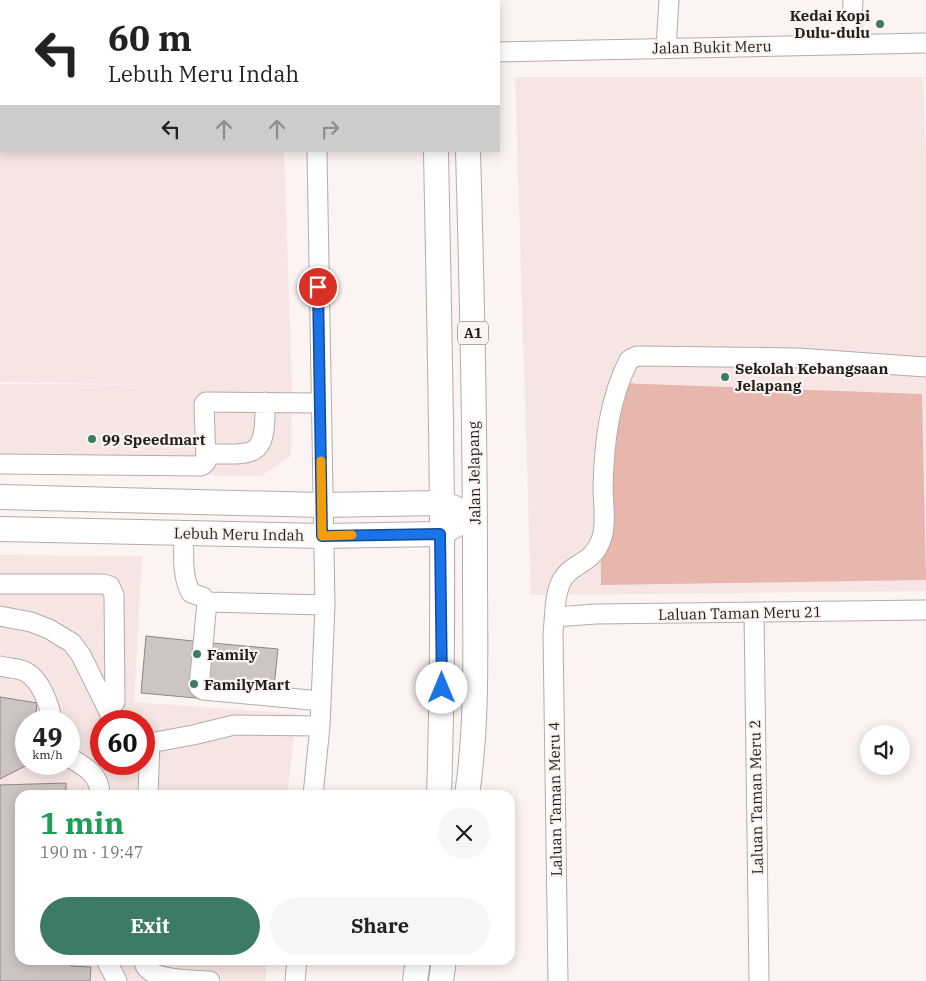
<!DOCTYPE html>
<meta charset="utf-8">
<style>
body{margin:0;font-family:"IBM Plex Serif",serif;background:#f6f6f6;color:#222;height:100vh;display:flex;flex-direction:column;font-size:19px;white-space:nowrap}
*{box-sizing:border-box;margin:0}
p{font-size:16px;color:#767676}
.icon{flex:none;width:28px;height:28px;fill:none;stroke:currentColor;stroke-width:2;stroke-linecap:round;stroke-linejoin:round}
.map{position:relative;flex:1;overflow:hidden}
.side{position:absolute;left:15px;top:790px;width:500px;height:175px;display:flex;flex-direction:column;background:#fff;border-radius:15px;box-shadow:0 2px 12px #0003}
.side>*{flex:none}
.top-card{position:absolute;left:0px;top:0px;width:500px;height:152px;box-shadow:0 2px 12px #0003;background:#fff;color:#222;overflow:hidden}
.buttons{position:absolute;left:860px;top:725px;display:grid;gap:10px}
.buttons a{display:grid;place-items:center;width:50px;height:50px;border-radius:50%;background:#fff;box-shadow:0 2px 12px #0003;font-size:25px}
.speed{position:absolute;left:15px;top:710px;display:flex;gap:10px;font-size:25px;font-weight:700;text-align:center}
.speed>*{display:grid;place-content:center;width:65px;height:65px;border-radius:50%;background:#fff;box-shadow:0 2px 12px #0003;line-height:1}
.speed small{font-size:12px;font-weight:400}
.speed .limit{border:8px solid #d22;background:#fff;color:#111}
.pin{position:absolute;display:grid;place-items:center;width:42px;height:42px;color:#fff;margin:-21px;border:2px solid #fff;border-radius:50%;box-shadow:0 1px 5px #0007}
.me{position:absolute;width:55px;margin:-28px;rotate:0deg;stroke-linejoin:round;filter:drop-shadow(0 0 4px #0008)}
.turn{display:flex;align-items:center;gap:18px;height:105px;padding:0 25px;font-size:22px}
.turn .icon{width:65px;height:65px;stroke-width:2.5}
.turn b{display:block;font-size:35px;line-height:42px}
.lanes{display:flex;align-items:center;height:48px;padding:0 25px;background:#0003;justify-content:center;gap:25px;direction:ltr}
.lanes .off{opacity:.35}
.round{display:grid;place-items:center;flex:none;width:52px;height:52px;border-radius:26px;background:#f6f6f6}
.head{display:flex;align-items:center;justify-content:space-between;height:85px;padding:0 25px}
h1{font-size:30px;font-weight:800;line-height:38px;color:#1e9e55}
.cta{display:flex;gap:10px;margin-top:auto;padding:10px 25px}
.cta a{flex:1;height:58px;border-radius:30px;background:#3d7b67;color:#fff;font-size:20px;font-weight:800;line-height:58px;text-align:center}
.cta a+a{background:#f6f6f6;color:#222}
.map>svg:first-child{display:block}
.built{fill:#f6e5e2;fill-rule:evenodd}
.green{fill:#e7b7ae}
.building{fill:#cdc5c4;stroke:#8d8685}
.lines{fill:none;stroke-linecap:round;stroke-linejoin:round}
.minor-casing{stroke:#b3acab;stroke-width:21}
.major-casing{stroke:#b3acab;stroke-width:26}
.minor{stroke:#fff;stroke-width:19}
.major{stroke:#fff;stroke-width:24}
.route-casing{stroke:#114b97;stroke-width:12}
.route{stroke:#1a73e8;stroke-width:9}
.slow{stroke:#f59e0b;stroke-width:9}
.poi-dot{fill:#3d7b67;stroke:#fcf4f2;stroke-width:2}
.labels{text-anchor:middle;dominant-baseline:central;stroke-width:4.5;stroke-linejoin:round;paint-order:stroke}
.shield{fill:#fcf4f2;stroke:#635e5e;stroke-width:1}
.shield-label{font-size:14px;font-weight:bold;fill:#211e1e}
.poi-label{font-size:15px;font-weight:bold;fill:#211e1e;stroke:#fcf4f2;text-anchor:start}
.street-label{font-size:15px;fill:#211e1e;stroke:#fcf4f2}
</style>
<div class="map">
<svg width="926" height="981" viewBox="0 0 926 981">
<rect width="100%" height="100%" fill="#fcf4f2"/>
<path class="built" d="M0,0H279L1,1V151H284L292,387L291,456L261,476L0,473V384L176,385L0,382Z
M515,77H923L926,163V591L531,595Z
M0,555L142,556L134,702L297,714L287,795H20V960H267L265,981H0ZM26,721H69V764H26ZM101,721H144V764H101Z"/>
<path class="green" d="M615,383L922,394L926,580L601,585L600,422Z"/>
<path class="building" d="M146,636L212,643L207,699L141,693Z
M212,643L278,649L272,706L207,699Z
M0,697L37,703L35,721H26V764H29L0,779Z
M66,783V795H20V960H70L71,966L91,967L90,981H0V785Z"/>
<g class="lines">
<g class="minor-casing">
<path id="minor" d="M315,0V1
M851,45L853,0
M666,48L669,0
M499,52L926,43
M206,454C257,454 266,459 265,402
M0,464L201,466L206,462L204,404L206,402L320,403
M184,533C184,553 181,575 191,593L203,597L207,602L199,687L203,690L321,701
M0,584H103L110,586L114,595L115,702L108,710
M207,602L325,605
M754,613L759,981
M0,616L31,622L49,629L72,643L81,655L112,718
M555,617L596,614L926,610
M0,666C7,668 17,668 24,671C40,678 50,705 52,721
M144,741L150,743L148,795
M150,743L193,735L234,725L320,726
M69,757C85,767 100,774 100,795
M313,795L320,726L325,605L317,151
M106,960L117,981
M144,960C144,981 193,980 210,981
M295,981L297,960
M558,981L553,633C555,617 554,594 562,580C572,562 592,565 601,540C607,526 603,503 603,487C604,444 609,399 629,360L637,356L798,358L926,367"/>
</g>
<g class="major-casing">
<path id="major" d="M435,0V1
M463,0V1
M436,151C440,366 446,581 439,795
M0,497L321,505L440,503L455,508
M0,529L322,536L440,534L475,514
M467,795C478,720 475,643 475,568C475,429 472,290 468,151
M415,981L418,960
M441,981L444,960"/>
</g>
<use href="#minor" class="minor"/>
<use href="#major" class="major"/>
</g>
<g class="lines">
<g class="route-casing">
<path id="route" d="M318,287L322,536L440,534L442,688"/>
</g>
<use href="#route" class="route"/>
<path class="slow" d="M321,461L322,536L352,535"/>
</g>
<g class="poi-dot">
<circle cx="880" cy="24" r="5"/>
<circle cx="725" cy="377" r="5"/>
<circle cx="92" cy="439" r="5"/>
<circle cx="197" cy="654" r="5"/>
<circle cx="194" cy="684" r="5"/>
</g>
<g class="labels">
<rect class="shield" x="458" y="321.5" width="30" height="23" rx="4"/>
<g class="shield-label">
<text x="473" y="333">A1</text>
</g>
<g class="poi-label">
<text x="870" y="15" text-anchor="end">Kedai Kopi<tspan x="870" dy="17">Dulu-dulu</tspan></text>
<text x="735" y="368">Sekolah Kebangsaan<tspan x="735" dy="17">Jelapang</tspan></text>
<text x="102" y="439">99 Speedmart</text>
<text x="207" y="654">Family</text>
<text x="204" y="684">FamilyMart</text>
</g>
<g class="street-label">
<text transform="translate(712 47) rotate(-1)">Jalan Bukit Meru</text>
<text transform="translate(474 473) rotate(-91)">Jalan Jelapang</text>
<text transform="translate(239 534) rotate(1)">Lebuh Meru Indah</text>
<text transform="translate(740 613) rotate(-1)">Laluan Taman Meru 21</text>
<text transform="translate(756 797) rotate(-91)">Laluan Taman Meru 2</text>
<text transform="translate(555 799) rotate(-91)">Laluan Taman Meru 4</text>
</g>
</g>
</svg>
<div class="buttons">
<a><svg class="icon" aria-label="sound" viewBox="0 0 24 24"><path d="M4 9h4l5-4v14l-5-4H4zM17 9q2 3 0 6"/></svg></a>
</div>
<div class="speed"><div>49<small>km/h</small></div><div class="limit">60</div></div>
<div class="pin" style="left:318px;top:287px;background:#d93025"><svg class="icon" aria-label="arrive" viewBox="0 0 24 24"><path d="M6 21V4h12l-3 4 3 4H6"/></svg></div>
<svg class="me" style="left:442px;top:688px" viewBox="-20 -20 40 40"><circle r="19" fill="#fff"/><path d="M0-13L10 11 0 6-10 11z" fill="#1a73e8"/></svg>
<div class="top-card">
<div class="turn"><svg class="icon" aria-label="left" viewBox="0 0 24 24"><path d="M17 20v-9H6M10 6l-5 5 5 5"/></svg><div><b>60 m</b>Lebuh Meru Indah</div></div>
<div class="lanes"><svg class="icon" aria-label="left" viewBox="0 0 24 24"><path d="M17 20v-9H6M10 6l-5 5 5 5"/></svg><svg class="icon off" aria-label="ahead" viewBox="0 0 24 24"><path d="M12 20V5M6 11l6-6 6 6"/></svg><svg class="icon off" aria-label="ahead" viewBox="0 0 24 24"><path d="M12 20V5M6 11l6-6 6 6"/></svg><svg class="icon off" aria-label="right" viewBox="0 0 24 24"><path d="M7 20v-9h11M14 6l5 5-5 5"/></svg></div>
</div>
<section class="side">
<div class="head"><div><h1>1 min</h1><p>190 m · 19:47</p></div><a class="round"><svg class="icon" aria-label="close" viewBox="0 0 24 24"><path d="M6 6l12 12M18 6L6 18"/></svg></a></div>
<div class="cta"><a>Exit</a><a>Share</a></div>
</section>
</div>
